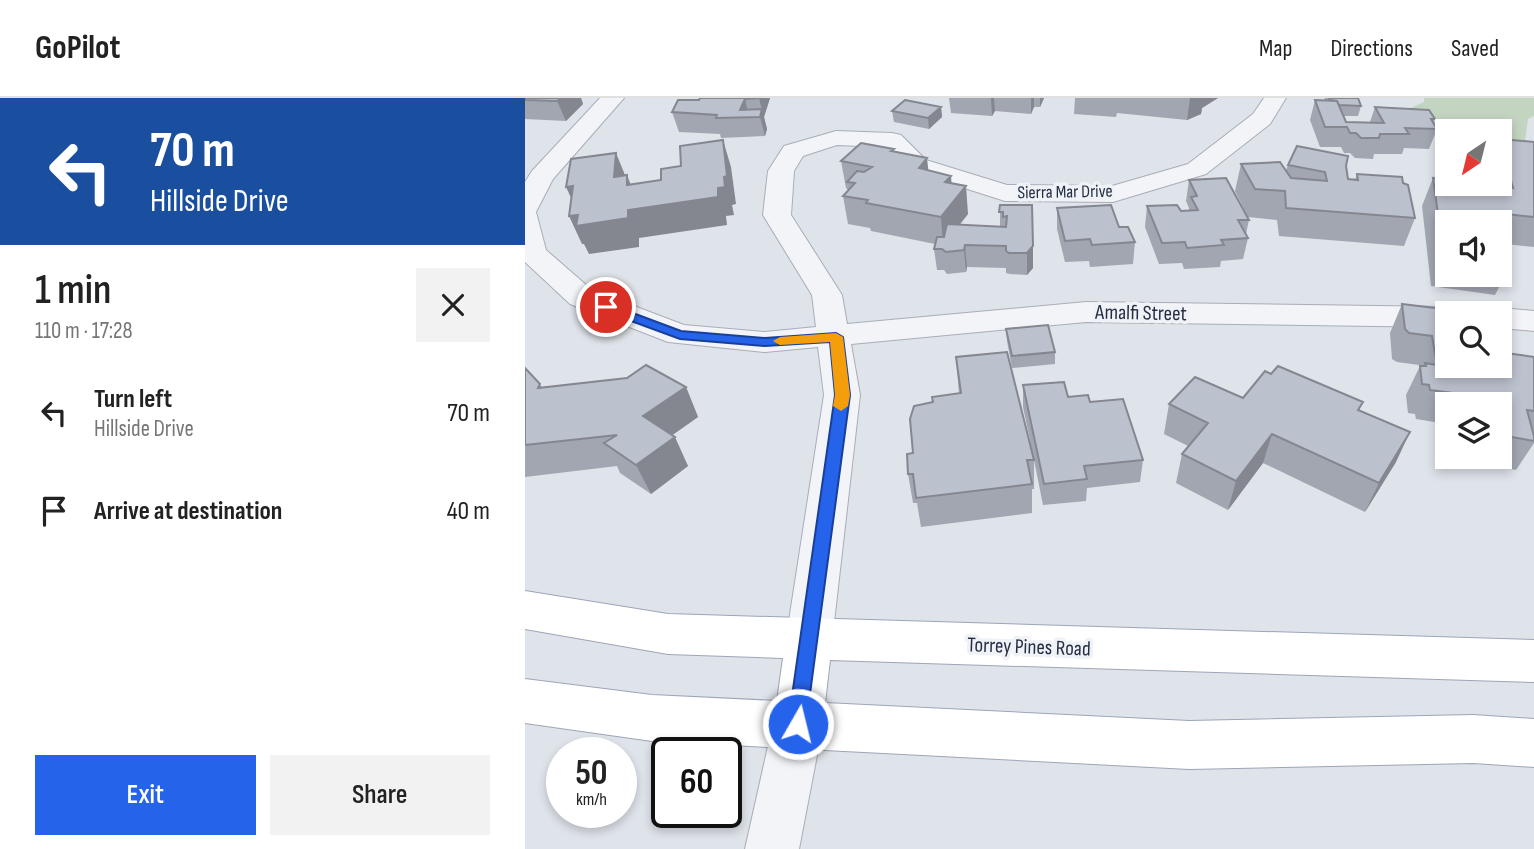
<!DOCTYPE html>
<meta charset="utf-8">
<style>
body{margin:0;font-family:"Sofia Sans Condensed",sans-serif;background:#f2f2f2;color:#222;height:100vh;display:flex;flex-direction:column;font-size:26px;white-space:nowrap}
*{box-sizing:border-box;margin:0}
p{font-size:23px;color:#767676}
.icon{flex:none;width:38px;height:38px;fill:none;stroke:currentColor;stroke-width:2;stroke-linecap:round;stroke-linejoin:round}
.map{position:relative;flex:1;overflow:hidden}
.drawer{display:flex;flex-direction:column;background:#fff;width:525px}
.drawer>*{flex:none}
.guide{background:#1a4fa0;color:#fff;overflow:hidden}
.needle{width:46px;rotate:215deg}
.buttons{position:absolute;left:910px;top:21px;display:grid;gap:14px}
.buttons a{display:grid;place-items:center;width:77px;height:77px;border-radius:0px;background:#fff;box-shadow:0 4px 10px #0003;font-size:35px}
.speed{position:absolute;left:21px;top:639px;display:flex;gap:14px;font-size:35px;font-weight:700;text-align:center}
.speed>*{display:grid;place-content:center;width:91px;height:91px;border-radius:50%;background:#fff;box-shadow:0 4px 10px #0003;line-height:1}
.speed small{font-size:18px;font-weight:400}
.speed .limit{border:4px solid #111;border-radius:10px;background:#fff;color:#111}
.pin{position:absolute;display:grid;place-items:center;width:60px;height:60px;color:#fff;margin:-30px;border:4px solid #fff;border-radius:50%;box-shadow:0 2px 7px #0007}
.me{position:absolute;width:77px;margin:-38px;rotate:8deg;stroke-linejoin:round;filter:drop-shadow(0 0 5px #0008)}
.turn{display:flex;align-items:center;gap:24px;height:147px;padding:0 35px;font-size:32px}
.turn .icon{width:91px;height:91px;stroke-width:2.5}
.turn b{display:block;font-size:49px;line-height:60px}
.round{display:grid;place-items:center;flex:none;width:74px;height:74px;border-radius:0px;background:#f2f2f2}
.overview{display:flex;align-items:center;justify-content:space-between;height:119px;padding:0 35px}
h1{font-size:42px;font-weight:600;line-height:52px}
.cta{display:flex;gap:14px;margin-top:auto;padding:14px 35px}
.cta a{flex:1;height:80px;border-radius:0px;background:#2563eb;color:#fff;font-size:28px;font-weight:600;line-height:80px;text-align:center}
.cta a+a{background:#f2f2f2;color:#222}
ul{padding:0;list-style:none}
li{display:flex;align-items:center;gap:21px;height:98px;padding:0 35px}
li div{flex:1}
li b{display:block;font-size:26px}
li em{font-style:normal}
header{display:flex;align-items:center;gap:42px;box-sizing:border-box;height:98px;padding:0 35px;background:#fff;border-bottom:2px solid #e0e0e0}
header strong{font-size:33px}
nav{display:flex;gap:38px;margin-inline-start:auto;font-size:24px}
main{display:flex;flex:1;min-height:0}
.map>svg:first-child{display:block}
.green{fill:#c3d5c0}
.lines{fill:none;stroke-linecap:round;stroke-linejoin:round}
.minor-casing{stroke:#a8adb8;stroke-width:2}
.primary-casing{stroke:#9da5b7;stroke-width:2}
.minor{fill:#f3f4f8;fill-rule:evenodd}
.primary{fill:#fff;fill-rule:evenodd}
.wall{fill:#a2a6b1;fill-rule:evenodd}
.shaded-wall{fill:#848790}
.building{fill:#bcc1ce;stroke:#848790;stroke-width:2}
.route{fill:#2563eb;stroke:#184099;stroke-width:2}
.slow{fill:#f59e0b}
.labels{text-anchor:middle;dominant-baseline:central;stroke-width:7;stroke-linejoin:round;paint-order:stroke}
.far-street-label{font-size:18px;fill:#262e43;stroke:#eff2f7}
.street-label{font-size:21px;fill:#262e43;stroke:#eff2f7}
</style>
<header>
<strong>GoPilot</strong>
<nav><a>Map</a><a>Directions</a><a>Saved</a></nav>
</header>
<main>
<section class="drawer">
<div class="guide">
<div class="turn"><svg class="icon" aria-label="left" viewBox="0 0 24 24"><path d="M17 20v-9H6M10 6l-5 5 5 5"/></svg><div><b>70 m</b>Hillside Drive</div></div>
</div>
<div class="overview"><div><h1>1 min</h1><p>110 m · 17:28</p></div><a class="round"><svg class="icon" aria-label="close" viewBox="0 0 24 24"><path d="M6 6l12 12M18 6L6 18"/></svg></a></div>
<ul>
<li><svg class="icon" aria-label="left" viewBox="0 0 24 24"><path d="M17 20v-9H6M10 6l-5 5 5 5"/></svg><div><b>Turn left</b><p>Hillside Drive</p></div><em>70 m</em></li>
<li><svg class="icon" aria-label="arrive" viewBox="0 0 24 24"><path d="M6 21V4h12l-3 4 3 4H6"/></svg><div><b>Arrive at destination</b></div><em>40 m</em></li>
</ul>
<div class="cta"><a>Exit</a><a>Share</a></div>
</section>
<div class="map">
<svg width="1009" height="751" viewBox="0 0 1009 751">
<rect width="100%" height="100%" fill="#dfe3ea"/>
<path class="green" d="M899,0H1009V18L1003,21L999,51L975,52V33H922V52H917L910,29L881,12L899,4Z"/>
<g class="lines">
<g class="minor-casing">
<path id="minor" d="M75,0H99L28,81L11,114L21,152L67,192L159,227L240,234L291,229L287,197L238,117L243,73L259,48L311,33L367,35L376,37L401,62L482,87L587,88L663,66L728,16L739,0H761L745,26L681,76L588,104L480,103L383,72L360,49L312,47L278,58L269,73L266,117L317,197L322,226L561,204L922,209L935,215H922V229L561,224L326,246L335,297L307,542L300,556L284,562L268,556L261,542L299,297L293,249L240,254L143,244L45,206L0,164V84L7,73Z
M975,210L1009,213V233L975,230V215H962Z
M273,603L290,610L298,626L274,751H220L248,626L256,610Z"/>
</g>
<g class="primary-casing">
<path id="primary" d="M0,493L143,516L1009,542V584L305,562L300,605L664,623L948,617L1009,621V669L948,665L664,671L127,643L0,625V581L127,597L252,603L258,560L143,556L0,531Z"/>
</g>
<use href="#minor" class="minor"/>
<use href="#primary" class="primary"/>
</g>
<path class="wall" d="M0,0H56L58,6L41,23L0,21Z
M175,0H245L239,19L242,31L240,38L196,40L195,36L154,34L147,14L174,2Z
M424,0H519L515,9H509L506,16L470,13L467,18L426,15Z
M550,0H693L677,10L676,16L662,22L592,15L591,19L549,16Z
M800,0H833L836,8L833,18H818L821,24H845L850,9L910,21L908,25L912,31L904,51L879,50L877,56H849L848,61L830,60L825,55H819L816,49H795L785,22L790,2H799Z
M416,9L417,19L404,31L369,24L367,13Z
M975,41L1009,44V149L980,146L985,168L970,197L906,188L897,108L908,80L967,87V86H975ZM922,124H975V177H922Z
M369,54L426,85L443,116L434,127L475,129V107H507L508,170L502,177L485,176L481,175V170L442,169L441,174L422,176L419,172H412L409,151L410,146L346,133L345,130L323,126L318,98L323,92L321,90L316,63Z
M716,66L761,72L763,67L821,68L823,81L830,82L832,76L890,120L879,148L754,138L752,122L723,119L710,93Z
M664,82L724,122L721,136L723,140L718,161L696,163L695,169L659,171L657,165L634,166L620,129L622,108L656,113H664V110L661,103Z
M532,110L594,129L610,144L608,166L565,169L564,163L540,164L532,131Z
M877,206L943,214L922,268L977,262L981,255L1009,259V345L991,372L939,364L938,359H975V306H922V326L891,321L890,316L883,315L881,297L894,270V267L872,264L867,261L865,235Z
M481,231L530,254V266L487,270L482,243Z
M431,259L509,361L498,309V287L565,304L618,362L615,384L562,390L561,403L518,407L509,362V391H507V415L396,429L392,405H388L383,376L388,355L408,304L434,296Z
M0,270L17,289H161L173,319L147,337L163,368L126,396L95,375L92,368L0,379Z
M718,300L835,313L871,364L840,414L738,365L703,412L651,385L657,356L663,348L639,336L644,306Z"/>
<path class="shaded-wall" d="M36,0H56L58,6L41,23L32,3Z
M232,0H245L239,19L242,31L240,38L235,19L237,12L234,0Z
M466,0H469L470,13L467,18Z
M506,0H509V9L506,16Z
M515,0H519L515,9Z
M665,0H693L677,10L676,16L662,22Z
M220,1L224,19L215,12Z
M416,9L417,19L404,31L403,20Z
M198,42L206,69L211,106L207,107L209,117L201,118L202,127L114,140V149L64,156L59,146H57L44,118L102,87V77L113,105L193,90L199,79Z
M91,55L102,82L89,79Z
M402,60L405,87L394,70Z
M426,78L428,104L441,88L443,116L418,148L416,119L420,84Z
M48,88L54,117L41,89Z
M440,147L442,169L441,174L439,152Z
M508,148V170L502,177V155Z
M161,289L173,319L132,348L118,318Z
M885,334L871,364L840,414L854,385Z
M747,336L738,365L703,412L711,383Z
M150,339L163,368L126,396L111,367Z"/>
<path class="building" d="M0,0H36L32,3L0,2Z
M175,0H234L220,1L215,12L237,11L235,19L191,20L192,17L147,14L153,2H174Z
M804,0H833L836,8L814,7L812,3L805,2Z
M380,2L416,9L403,20L367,13Z
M790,2L812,3L821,24L859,25L850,9L904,12L910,21H906L912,31L880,30L884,36H855L854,40H836L831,35H825L822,29H800Z
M975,41L1009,44V119L972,115L975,124H922V159H919L908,80L922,82V86H953L988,90Z
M198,42L202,78L199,79L200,89L193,90V99L103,112V120L51,128L53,117L44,118L48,88L41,89L46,61L91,55L89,79L102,77V87L136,82V71L156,68L155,48Z
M336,45L369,51L366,53L402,60L394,70L426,78L420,84L441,88L416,119L341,105L343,102L318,98L330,85L322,84L332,73L339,74L347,69L316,63Z
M772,48L823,58L821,68L823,81L833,82L832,76L877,79L878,85L883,87L890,120L761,110L760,93L730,91L716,66L755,64L766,80L802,83L800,74L763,67Z
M701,80L724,122H713L723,140L696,142L699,147L662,150L660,144L637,145L622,108L652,107L656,113L673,112L666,99L672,98L664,82Z
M475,107H507L508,148L502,155H484L481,153V148L440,147L439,152L421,154L417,151H409L412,139H419L422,126L481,129L482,118L478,119V114H474Z
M586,107L594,129H603L610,144L567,147L565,141L540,143L532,110Z
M975,125L985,168L975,166Z
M877,206L943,214V215H922V268H975V261L983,263L981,255L1009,259V313L1002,312L1009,338V343L975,337V306H951L950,298L905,292L904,287L897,286L895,268H901L900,265L912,267L907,238L884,235L880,231Z
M523,227L530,254L487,258L481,231Z
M482,254L509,362H502L507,386L391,400L388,376H383L382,356L388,355L385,321L389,308L408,304L407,299L436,295L431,259Z
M121,267L161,289L118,318L150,339L111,367L79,345L92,337L0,347V270L15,286L13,290L102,280Z
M753,268L838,304L833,312L885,334L854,385L747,336L711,383L657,356L683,325L644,306L670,279L718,300L740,273L746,276Z
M539,284L543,299L563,297L565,304L598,301L618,362L559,368L562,381L519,386L498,287Z"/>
<path class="route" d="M81,205L156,233L240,240L311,235L318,239L325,297L280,633L273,636L266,633L263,626L310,297L305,244L240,248L155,241L76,212L75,209Z"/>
<path class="slow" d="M311,235L318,239L325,297L323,308L316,313L308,308L310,297L305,244L255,247L248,243L255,239Z"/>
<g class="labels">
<g class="far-street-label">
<text transform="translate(540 94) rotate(-1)">Sierra Mar Drive</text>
</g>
<g class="street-label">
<text transform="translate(616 215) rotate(1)">Amalfi Street</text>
<text transform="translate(504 549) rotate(2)">Torrey Pines Road</text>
</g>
</g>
</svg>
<div class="buttons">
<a><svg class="needle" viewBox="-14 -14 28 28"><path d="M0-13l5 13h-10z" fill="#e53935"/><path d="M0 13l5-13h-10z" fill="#767676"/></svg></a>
<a><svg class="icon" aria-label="sound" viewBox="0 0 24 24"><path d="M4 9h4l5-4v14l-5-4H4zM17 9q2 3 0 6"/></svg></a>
<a><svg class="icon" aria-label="search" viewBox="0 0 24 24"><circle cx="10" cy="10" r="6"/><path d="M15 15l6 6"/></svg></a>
<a><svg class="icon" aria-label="layers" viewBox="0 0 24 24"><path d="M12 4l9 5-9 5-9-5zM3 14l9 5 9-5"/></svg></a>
</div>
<div class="speed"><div>50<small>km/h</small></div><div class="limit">60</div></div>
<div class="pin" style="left:81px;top:209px;background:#d93025"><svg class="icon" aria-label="arrive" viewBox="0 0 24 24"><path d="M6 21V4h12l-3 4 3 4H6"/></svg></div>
<svg class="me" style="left:273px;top:626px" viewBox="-20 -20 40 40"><circle r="17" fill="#2563eb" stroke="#fff" stroke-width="3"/><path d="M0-11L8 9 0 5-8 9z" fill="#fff"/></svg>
</div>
</main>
